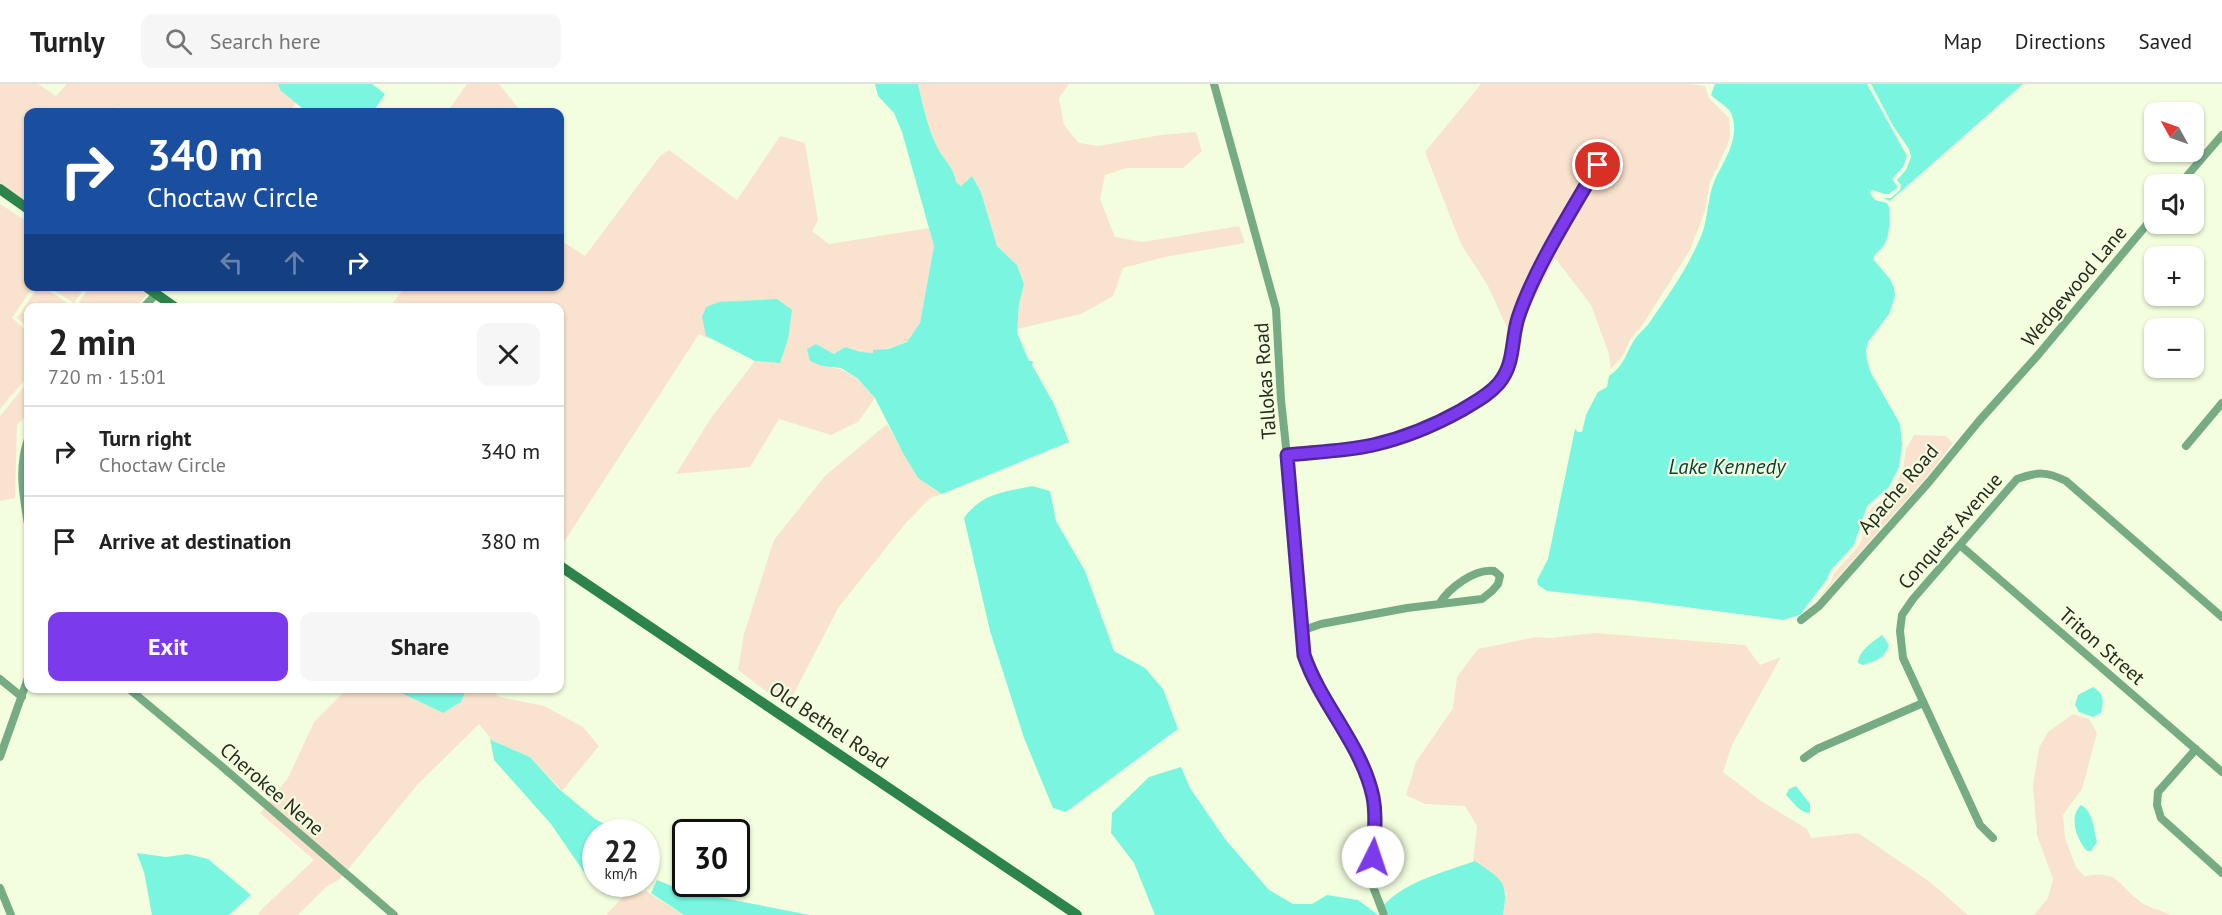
<!DOCTYPE html>
<meta charset="utf-8">
<style>
body{margin:0;font-family:"PT Sans",sans-serif;background:#f6f6f6;color:#222;height:100vh;display:flex;flex-direction:column;font-size:22px;white-space:nowrap}
*{box-sizing:border-box;margin:0}
p{font-size:20px;color:#767676}
.icon{flex:none;width:33px;height:33px;fill:none;stroke:currentColor;stroke-width:2;stroke-linecap:round;stroke-linejoin:round}
.map{position:relative;flex:1;overflow:hidden}
.drawer{position:absolute;left:24px;top:219px;width:540px;height:390px;display:flex;flex-direction:column;background:#fff;border-radius:12px;box-shadow:0 2px 4px #0004}
.drawer>*{flex:none}
.guide{position:absolute;left:24px;top:24px;width:540px;height:183px;border-radius:12px;box-shadow:0 2px 4px #0004;background:#1a4fa0;color:#fff;overflow:hidden}
.needle{width:39px;rotate:310deg}
.fabs{position:absolute;left:2144px;top:18px;display:grid;gap:12px}
.fabs a{display:grid;place-items:center;width:60px;height:60px;border-radius:12px;background:#fff;box-shadow:0 2px 4px #0004;font-size:30px}
.speed{position:absolute;left:582px;top:735px;display:flex;gap:12px;font-size:30px;font-weight:700;text-align:center}
.speed>*{display:grid;place-content:center;width:78px;height:78px;border-radius:50%;background:#fff;box-shadow:0 2px 4px #0004;line-height:1}
.speed small{font-size:15px;font-weight:400}
.speed .limit{border:3px solid #111;border-radius:9px;background:#fff;color:#111}
.pin{position:absolute;display:grid;place-items:center;width:51px;height:51px;color:#fff;margin:-26px;border:3px solid #fff;border-radius:50%;box-shadow:0 2px 6px #0007}
.me{position:absolute;width:66px;margin:-33px;rotate:4deg;stroke-linejoin:round;filter:drop-shadow(0 0 4px #0008)}
.turn{display:flex;align-items:center;gap:21px;height:126px;padding:0 24px;font-size:27px}
.turn .icon{width:78px;height:78px;stroke-width:2.5}
.turn b{display:block;font-size:42px;line-height:51px}
.lanes{display:flex;align-items:center;height:57px;padding:0 24px;background:#0003;justify-content:center;gap:30px;direction:ltr}
.lanes .off{opacity:.35}
.round{display:grid;place-items:center;flex:none;width:63px;height:63px;border-radius:12px;background:#f6f6f6}
.summary{display:flex;align-items:center;justify-content:space-between;height:102px;padding:0 24px}
h1{font-size:36px;font-weight:700;line-height:45px}
.button{display:flex;gap:12px;margin-top:auto;padding:12px 24px}
.button a{flex:1;height:69px;border-radius:12px;background:#7c3aed;color:#fff;font-size:24px;font-weight:700;line-height:69px;text-align:center}
.button a+a{background:#f6f6f6;color:#222}
ul{padding:0;list-style:none}
li{display:flex;align-items:center;gap:18px;height:90px;padding:0 24px;border-top:2px solid #e0e0e0}
li div{flex:1}
li b{display:block;font-size:22px}
li em{font-style:normal}
header{display:flex;align-items:center;gap:36px;box-sizing:border-box;height:84px;padding:0 30px;background:#fff;border-bottom:2px solid #e0e0e0}
header strong{font-size:28px}
nav{display:flex;gap:33px;margin-inline-start:auto;font-size:21px}
.search{width:420px;height:54px;background:#f6f6f6;display:flex;align-items:center;gap:15px;box-sizing:border-box;padding:0 21px;border-radius:12px;color:#767676;font-size:22px}
.map>svg:first-child{display:block}
.green{fill:#f9e3ce}
.water{fill:#7af6e0}
.lines{fill:none;stroke-linecap:round;stroke-linejoin:round}
.street{stroke:#76ab84;stroke-width:8}
.secondary{stroke:#2c834c;stroke-width:10}
.route-casing{stroke:#51269a;stroke-width:15}
.route{stroke:#7c3aed;stroke-width:10}
.labels{text-anchor:middle;dominant-baseline:central;stroke-width:4.5;stroke-linejoin:round;paint-order:stroke}
.street-label{font-size:20px;fill:#262a1e;stroke:#f3fede}
.water-label{font-size:21px;font-style:italic;fill:#023f37;stroke:#f3fede}
</style>
<header>
<strong>Turnly</strong>
<div class="search"><svg class="icon" aria-label="search" viewBox="0 0 24 24"><circle cx="10" cy="10" r="6"/><path d="M15 15l6 6"/></svg>Search here</div>
<nav><a>Map</a><a>Directions</a><a>Saved</a></nav>
</header>
<div class="map">
<svg width="2222" height="831" viewBox="0 0 2222 831">
<rect width="100%" height="100%" fill="#f3fede"/>
<path class="green" d="M0,0H38L56,12L67,0H278L280,6L296,19L289,28H127L119,23L115,28H28V120L0,100Z
M467,0H499L519,25L516,28H447Z
M918,0H1069L1059,14L1064,41L1079,59L1098,62L1161,51L1196,48L1202,67L1183,84H1127L1105,91L1100,115L1115,153L1143,158L1239,142L1245,159L1165,173L1123,184L1113,212L1081,230L1017,245L1019,220L1024,199L1017,181L997,162L981,108L972,92L961,102L956,98C954,84 945,77 938,65C928,45 923,22 918,0Z
M1481,0H1689L1705,2L1709,14L1729,34L1730,52L1727,62L1710,98L1705,127L1690,166L1643,240L1631,254L1623,271L1611,285L1609,270L1591,221L1555,174L1513,257L1488,202L1461,160L1425,68Z
M780,52L805,59L818,136L812,147L829,160L929,144L934,162L920,239L907,258L873,269L861,268L845,263L834,270L816,260L822,282C852,285 855,293 875,314L858,338L831,351L779,335L750,383L676,390L711,334L755,277L780,279L706,252L714,257L699,250L560,464V224H389L405,203L560,202V156L585,172L660,72L669,66L737,116Z
M0,120L28,138V202L33,203L12,234L28,248V292L0,325Z
M38,203H43L72,222L77,221L90,203H137L159,217L158,219L147,211L135,223L28,224V243L17,234Z
M49,203H85L74,219Z
M28,298V330L17,341L15,414L0,417V332Z
M887,340L918,394L942,410L930,414L905,440L838,524L787,623L738,586L744,550L774,456L825,392Z
M1914,351L1946,352L1953,359L1925,395L1813,521L1831,498L1834,489L1858,463L1862,455L1867,431L1872,423L1882,416L1898,396L1903,384L1906,365Z
M1595,549L1745,561L1760,581L1781,573L1732,661L1723,688L1761,717L1807,745L1811,754L1858,749L1930,798L1968,831H1503L1507,809L1475,777L1473,778L1477,742L1465,722L1425,720L1406,711L1416,678L1453,624L1457,593L1478,565L1536,553L1550,554Z
M347,605H393L443,629L461,618L467,605H490L499,613L544,622L583,643L599,662L562,707L530,673L493,657L479,640L418,700L340,795L326,803L298,831H258L263,824L314,776L260,729L288,694L314,638Z
M2073,630L2089,635L2097,649L2082,705L2063,731L2065,754L2076,783L2084,792C2118,787 2114,796 2137,815C2145,823 2161,826 2171,831H2034L2048,814L2053,795L2037,751L2033,702L2039,664L2048,648Z
M646,807L684,831H606L623,813Z"/>
<path class="water" d="M278,0H372L385,10L373,28H307L280,6Z
M875,0H918C923,22 928,45 938,65C945,77 954,84 956,98L961,102L972,92L981,108L997,162L1017,181L1024,200L1019,220L1017,249L1029,277H1033L1032,281L1054,320L1069,358L942,410L918,394L903,369L875,314L857,294L841,284L822,282L810,277L807,265L816,260L834,270L845,263L861,268L873,269V266L888,265L907,258L920,239L934,162L902,48L894,29L878,12Z
M1715,0H1867L1907,72L1903,83L1892,95L1898,103L1889,110C1882,111 1877,106 1871,106L1870,109L1875,116L1887,119L1889,123C1889,136 1891,153 1882,164C1878,169 1875,169 1873,175L1890,195L1894,204L1895,212L1889,230L1868,258L1866,266L1867,277L1871,289L1900,340L1902,361L1899,383L1889,403L1867,422L1854,461L1831,486L1827,495L1800,531L1783,536L1632,516L1547,507L1538,501L1537,496L1548,475L1575,345L1578,348H1582L1586,331L1591,321L1598,308L1607,303L1609,292C1626,280 1625,270 1635,255C1638,250 1643,246 1647,242C1666,215 1692,178 1703,147C1708,131 1708,113 1714,98C1722,80 1735,63 1734,42C1733,22 1723,23 1711,11Z
M1871,0H2023L1890,117L1883,114H1891L1900,106L1901,101L1897,96L1906,86L1911,73L1909,65L1893,42Z
M777,215L792,226L788,255L780,279L755,277L706,252L702,233L706,223L719,218Z
M1032,402L1050,407L1056,437L1085,487L1114,567L1145,584L1163,605L1178,645L1066,728L1053,724L1024,654L990,547L964,434C982,409 1004,408 1032,402Z
M1882,551L1889,561C1885,574 1876,577 1863,581L1858,579C1859,566 1873,558 1882,551Z
M2093,603C2104,610 2104,616 2101,629L2093,633L2079,628L2075,621L2078,611Z
M467,604L461,618L443,629L393,605Z
M490,654L493,657L530,673L559,705L595,735L621,748H596V800H621L613,809L605,810L586,791L551,740L494,676Z
M1181,683L1190,704L1225,755L1269,806L1293,820H1312L1327,811L1358,816L1378,831H1155L1134,779L1111,749L1112,729L1149,693Z
M1796,702L1810,720V729C1800,729 1793,718 1786,711L1789,705Z
M2081,721C2093,727 2094,746 2097,758L2091,767H2087C2077,756 2068,733 2081,721Z
M137,769L166,773L187,770L208,775L251,811L229,831H152L144,788Z
M1475,777C1502,796 1509,797 1503,831H1389L1383,822C1405,797 1445,788 1475,777Z
M657,796L682,806L810,831H684L651,809Z"/>
<g class="lines">
<path class="street" d="M1214,0L1276,225L1281,316L1296,457L1302,559L1313,595L1359,675L1370,701L1375,737L1372,800L1384,831
M2180,100L2222,51
M143,224L156,210
M28,355C18,383 23,411 28,440
M2186,362L2222,319
M1287,371C1316,368 1346,367 1373,361C1404,354 1435,341 1462,326C1475,318 1489,310 1499,299C1515,280 1511,256 1518,234C1534,184 1572,127 1598,81
M1961,462L2222,688
M1801,536L1819,522L1929,398L1979,337L2038,271L2154,132
M1301,547L1321,540L1407,524L1482,515L1492,507L1498,500L1500,492L1494,487C1475,484 1449,504 1439,520
M0,595L22,613
M128,604L219,680L394,831
M2196,665L2158,708L2157,721L2161,734L2222,789
M0,673L28,594
M1804,674L1817,665L1923,619
M1993,754L1980,741L1903,574L1900,547L1902,531L1913,515L2017,395C2038,388 2046,387 2066,397L2222,533
M0,804L11,831"/>
<path class="secondary" d="M0,105L28,125
M145,202L176,224
M560,482L1077,831"/>
</g>
<g class="lines">
<g class="route-casing">
<path id="route" d="M1373,773C1374,753 1377,733 1373,713C1362,661 1321,621 1304,571L1287,371C1316,368 1346,367 1373,361C1404,354 1435,341 1462,326C1475,318 1489,311 1499,299C1515,280 1511,256 1518,234C1534,185 1572,126 1598,81"/>
</g>
<use href="#route" class="route"/>
</g>
<g class="labels">
<g class="street-label">
<text transform="translate(2074 202) rotate(-50)">Wedgewood Lane</text>
<text transform="translate(1265 297) rotate(-94)">Tallokas Road</text>
<text transform="translate(1898 405) rotate(-49)">Apache Road</text>
<text transform="translate(1950 447) rotate(-49)">Conquest Avenue</text>
<text transform="translate(2102 562) rotate(41)">Triton Street</text>
<text transform="translate(829 641) rotate(34)">Old Bethel Road</text>
<text transform="translate(272 705) rotate(41)">Cherokee Nene</text>
</g>
<g class="water-label">
<text x="1727" y="382">Lake Kennedy</text>
</g>
</g>
</svg>
<div class="fabs">
<a><svg class="needle" viewBox="-14 -14 28 28"><path d="M0-13l5 13h-10z" fill="#e53935"/><path d="M0 13l5-13h-10z" fill="#767676"/></svg></a>
<a><svg class="icon" aria-label="sound" viewBox="0 0 24 24"><path d="M4 9h4l5-4v14l-5-4H4zM17 9q2 3 0 6"/></svg></a>
<a>+</a>
<a>−</a>
</div>
<div class="speed"><div>22<small>km/h</small></div><div class="limit">30</div></div>
<div class="pin" style="left:1598px;top:81px;background:#d93025"><svg class="icon" aria-label="arrive" viewBox="0 0 24 24"><path d="M6 21V4h12l-3 4 3 4H6"/></svg></div>
<svg class="me" style="left:1373px;top:773px" viewBox="-20 -20 40 40"><circle r="19" fill="#fff"/><path d="M0-13L10 11 0 6-10 11z" fill="#7c3aed"/></svg>
<div class="guide">
<div class="turn"><svg class="icon" aria-label="right" viewBox="0 0 24 24"><path d="M7 20v-9h11M14 6l5 5-5 5"/></svg><div><b>340 m</b>Choctaw Circle</div></div>
<div class="lanes"><svg class="icon off" aria-label="left" viewBox="0 0 24 24"><path d="M17 20v-9H6M10 6l-5 5 5 5"/></svg><svg class="icon off" aria-label="ahead" viewBox="0 0 24 24"><path d="M12 20V5M6 11l6-6 6 6"/></svg><svg class="icon" aria-label="right" viewBox="0 0 24 24"><path d="M7 20v-9h11M14 6l5 5-5 5"/></svg></div>
</div>
<section class="drawer">
<div class="summary"><div><h1>2 min</h1><p>720 m · 15:01</p></div><a class="round"><svg class="icon" aria-label="close" viewBox="0 0 24 24"><path d="M6 6l12 12M18 6L6 18"/></svg></a></div>
<ul>
<li><svg class="icon" aria-label="right" viewBox="0 0 24 24"><path d="M7 20v-9h11M14 6l5 5-5 5"/></svg><div><b>Turn right</b><p>Choctaw Circle</p></div><em>340 m</em></li>
<li><svg class="icon" aria-label="arrive" viewBox="0 0 24 24"><path d="M6 21V4h12l-3 4 3 4H6"/></svg><div><b>Arrive at destination</b></div><em>380 m</em></li>
</ul>
<div class="button"><a>Exit</a><a>Share</a></div>
</section>
</div>
